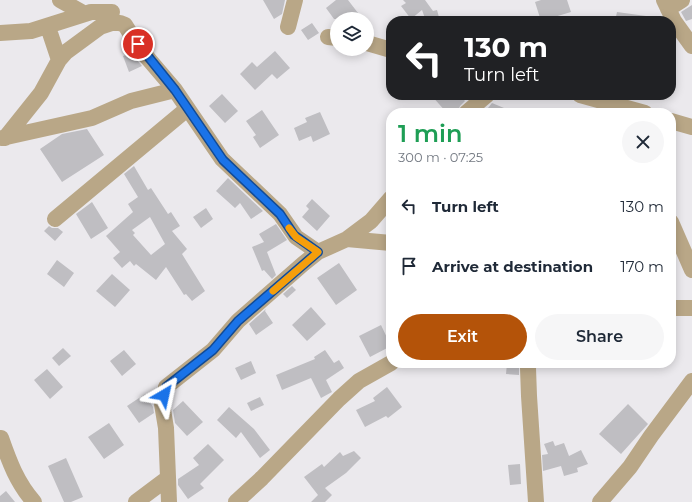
<!DOCTYPE html>
<meta charset="utf-8">
<style>
body{margin:0;font-family:Montserrat,sans-serif;background:#f6f6f7;color:#1f2937;height:100vh;display:flex;flex-direction:column;font-size:15px;white-space:nowrap}
*{box-sizing:border-box;margin:0}
p{font-size:13px;color:#747a83}
.icon{flex:none;width:22px;height:22px;fill:none;stroke:currentColor;stroke-width:2;stroke-linecap:round;stroke-linejoin:round}
.map{position:relative;flex:1;overflow:hidden}
.side{position:absolute;left:386px;top:108px;width:290px;height:260px;display:flex;flex-direction:column;background:#fff;border-radius:16px;box-shadow:0 2px 10px #0003}
.side>*{flex:none}
.guide{position:absolute;left:386px;top:16px;width:290px;height:84px;border-radius:16px;box-shadow:0 2px 10px #0003;background:#202124;color:#fff;overflow:hidden}
.tools{position:absolute;left:330px;top:12px;display:grid;gap:8px}
.tools a{display:grid;place-items:center;width:44px;height:44px;border-radius:50%;background:#fff;box-shadow:0 2px 10px #0003;font-size:20px}
.pin{position:absolute;display:grid;place-items:center;width:34px;height:34px;color:#fff;margin:-17px;border:2px solid #fff;border-radius:50%;box-shadow:0 1px 4px #0007}
.me{position:absolute;width:44px;margin:-22px;rotate:36deg;stroke-linejoin:round;filter:drop-shadow(0 0 3px #0008)}
.turn{display:flex;align-items:center;gap:14px;height:84px;padding:0 12px;font-size:18px}
.turn .icon{width:52px;height:52px;stroke-width:2.5}
.turn b{display:block;font-size:28px;line-height:34px}
.round{display:grid;place-items:center;flex:none;width:42px;height:42px;border-radius:21px;background:#f6f6f7}
.overview{display:flex;align-items:center;justify-content:space-between;height:68px;padding:0 12px}
h1{font-size:24px;font-weight:600;line-height:30px;color:#1e9e55}
.button{display:flex;gap:8px;margin-top:auto;padding:8px 12px}
.button a{flex:1;height:46px;border-radius:24px;background:#b45309;color:#fff;font-size:16px;font-weight:600;line-height:46px;text-align:center}
.button a+a{background:#f6f6f7;color:#1f2937}
ul{padding:0;list-style:none}
li{display:flex;align-items:center;gap:12px;height:60px;padding:0 12px}
li div{flex:1}
li b{display:block;font-size:15px}
li em{font-style:normal}
.map>svg:first-child{display:block}
.building{fill:#bfbec2;fill-rule:evenodd}
.lines{fill:none;stroke-linecap:round;stroke-linejoin:round}
.minor{stroke:#b9a787;stroke-width:16}
.route-casing{stroke:#114b97;stroke-width:10}
.route{stroke:#1a73e8;stroke-width:7}
.slow{stroke:#f59e0b;stroke-width:7}
</style>
<div class="map">
<svg width="692" height="502" viewBox="0 0 692 502">
<rect width="100%" height="100%" fill="#ebe9ed"/>
<path class="building" d="M263,0H285L282,14L274,19Z
M336,0H348L358,13L350,19H334L326,8Z
M403,0H425L433,11L437,10L440,21H426L422,10L411,19L401,6L406,3Z
M541,0H567L571,12L541,21L535,2Z
M692,5V19L686,21L681,12Z
M617,12L646,16L645,21H615Z
M312,23L319,33L308,40L301,30Z
M275,51L290,68L277,79L272,74L255,90L240,74L252,62L257,67Z
M131,53L142,66L129,72L123,56Z
M222,94L238,111L225,123L209,106Z
M431,95H460L465,101L460,106L457,113H447Z
M492,103L516,113H484Z
M262,110L279,135L260,148L253,137L256,135L246,121Z
M320,112L330,134L313,142L311,136L299,141L294,128L307,122L305,118Z
M87,129L104,155L62,182L40,149L62,134Z
M134,166L148,190L151,188L168,214L171,212L180,226L172,231L187,249L182,254L205,291L192,301L186,294L184,295L166,267L156,280L136,264L134,266L130,261L122,268L113,258L120,252L106,236L133,212L128,204L138,197L124,174ZM150,217L165,244L151,255L133,235L135,233L132,230Z
M228,178L263,211L251,219L240,203L235,208L216,191Z
M312,199L330,216L317,231L302,217L309,209L306,206Z
M92,202L108,228L91,239L76,214Z
M206,208L213,219L201,228L193,217Z
M276,224L287,240L267,252L276,275L272,279L264,270L262,271L252,247L264,242L259,234Z
M49,226L52,228H58L63,232L55,241L44,231Z
M57,260L74,273L64,287L47,274Z
M339,263L357,290L336,305L317,278Z
M112,274L130,290L115,307L96,291Z
M292,286L296,290L287,298L283,294Z
M311,307L326,324L307,341L292,325Z
M266,309L265,311L273,323L256,335L249,324Z
M381,325L391,346L370,357L359,336Z
M63,348L71,356L59,366L52,358Z
M124,350L136,364L122,376L110,361Z
M325,350L334,363L339,360L344,368L326,380L332,392L321,398L311,378L282,390L276,375L315,359L314,357Z
M251,361L256,373L241,380L235,368Z
M507,363H519V375L506,374Z
M47,369L63,387L50,399L34,380Z
M387,387L402,407L388,418L386,416L365,427L356,410L375,401L373,398Z
M145,394L153,407L154,413L139,423L127,406Z
M260,397L264,405L251,411L247,403Z
M183,401L203,422L187,436L175,423L173,410Z
M628,404L648,424L621,454L599,434Z
M229,407L254,429L270,450L260,458L241,432L236,438L217,420Z
M109,423L124,445L104,459L88,437Z
M553,441L555,446L564,443L569,456L581,450L588,464L577,468L578,472L564,476L561,466L543,471L542,455L548,454L544,444Z
M208,444L224,460L200,484L204,488L188,499L178,485V479L199,465L193,458Z
M354,451L361,458L346,473L325,488L332,495L325,502H311L318,495L304,477L322,464L324,467L340,452L343,456Z
M66,458L83,497L71,502H64L48,466Z
M520,464L521,484L510,485L508,465Z
M6,491L15,502H0V496Z"/>
<g class="lines">
<path class="minor" d="M60,0L85,14
M664,0L674,21L692,46
M668,9L682,0
M48,27L59,60
M288,27L295,0
M0,33L31,31L91,12H112
M328,37L337,38
M367,43L391,50
M580,95L645,113
M466,113L487,95
M671,121L692,127
M2,138L92,118L131,101L175,90
M5,138L41,93L59,60L66,52L100,27L112,23H120L125,25L140,49L175,90L222,159L280,214L296,237L318,252
M55,219L187,109
M671,222L692,270
M347,239L391,243
M671,308H692
M529,363L528,368L529,396L536,502
M1,438C9,461 17,483 34,502
M136,502L168,478
M169,502L166,428L162,404L166,387L213,350L238,321L303,264L318,252L347,239L371,221L391,198
M236,502L262,478L339,399L359,381L391,363
M600,502L630,467L651,436L692,381"/>
</g>
<g class="lines">
<g class="route-casing">
<path id="route" d="M138,44L175,90L223,160L280,214L294,235L318,252L238,321L213,350L166,387L164,395"/>
</g>
<use href="#route" class="route"/>
<path class="slow" d="M273,291L318,252L296,237L289,228"/>
</g>
</svg>
<div class="tools">
<a><svg class="icon" aria-label="layers" viewBox="0 0 24 24"><path d="M12 4l9 5-9 5-9-5zM3 14l9 5 9-5"/></svg></a>
</div>
<div class="pin" style="left:138px;top:44px;background:#d93025"><svg class="icon" aria-label="arrive" viewBox="0 0 24 24"><path d="M6 21V4h12l-3 4 3 4H6"/></svg></div>
<svg class="me" style="left:164px;top:395px" viewBox="-20 -20 40 40"><path d="M0-17L14 15 0 8-14 15z" fill="#1a73e8" stroke="#fff" stroke-width="4"/></svg>
<div class="guide">
<div class="turn"><svg class="icon" aria-label="left" viewBox="0 0 24 24"><path d="M17 20v-9H6M10 6l-5 5 5 5"/></svg><div><b>130 m</b>Turn left</div></div>
</div>
<section class="side">
<div class="overview"><div><h1>1 min</h1><p>300 m · 07:25</p></div><a class="round"><svg class="icon" aria-label="close" viewBox="0 0 24 24"><path d="M6 6l12 12M18 6L6 18"/></svg></a></div>
<ul>
<li><svg class="icon" aria-label="left" viewBox="0 0 24 24"><path d="M17 20v-9H6M10 6l-5 5 5 5"/></svg><div><b>Turn left</b></div><em>130 m</em></li>
<li><svg class="icon" aria-label="arrive" viewBox="0 0 24 24"><path d="M6 21V4h12l-3 4 3 4H6"/></svg><div><b>Arrive at destination</b></div><em>170 m</em></li>
</ul>
<div class="button"><a>Exit</a><a>Share</a></div>
</section>
</div>
